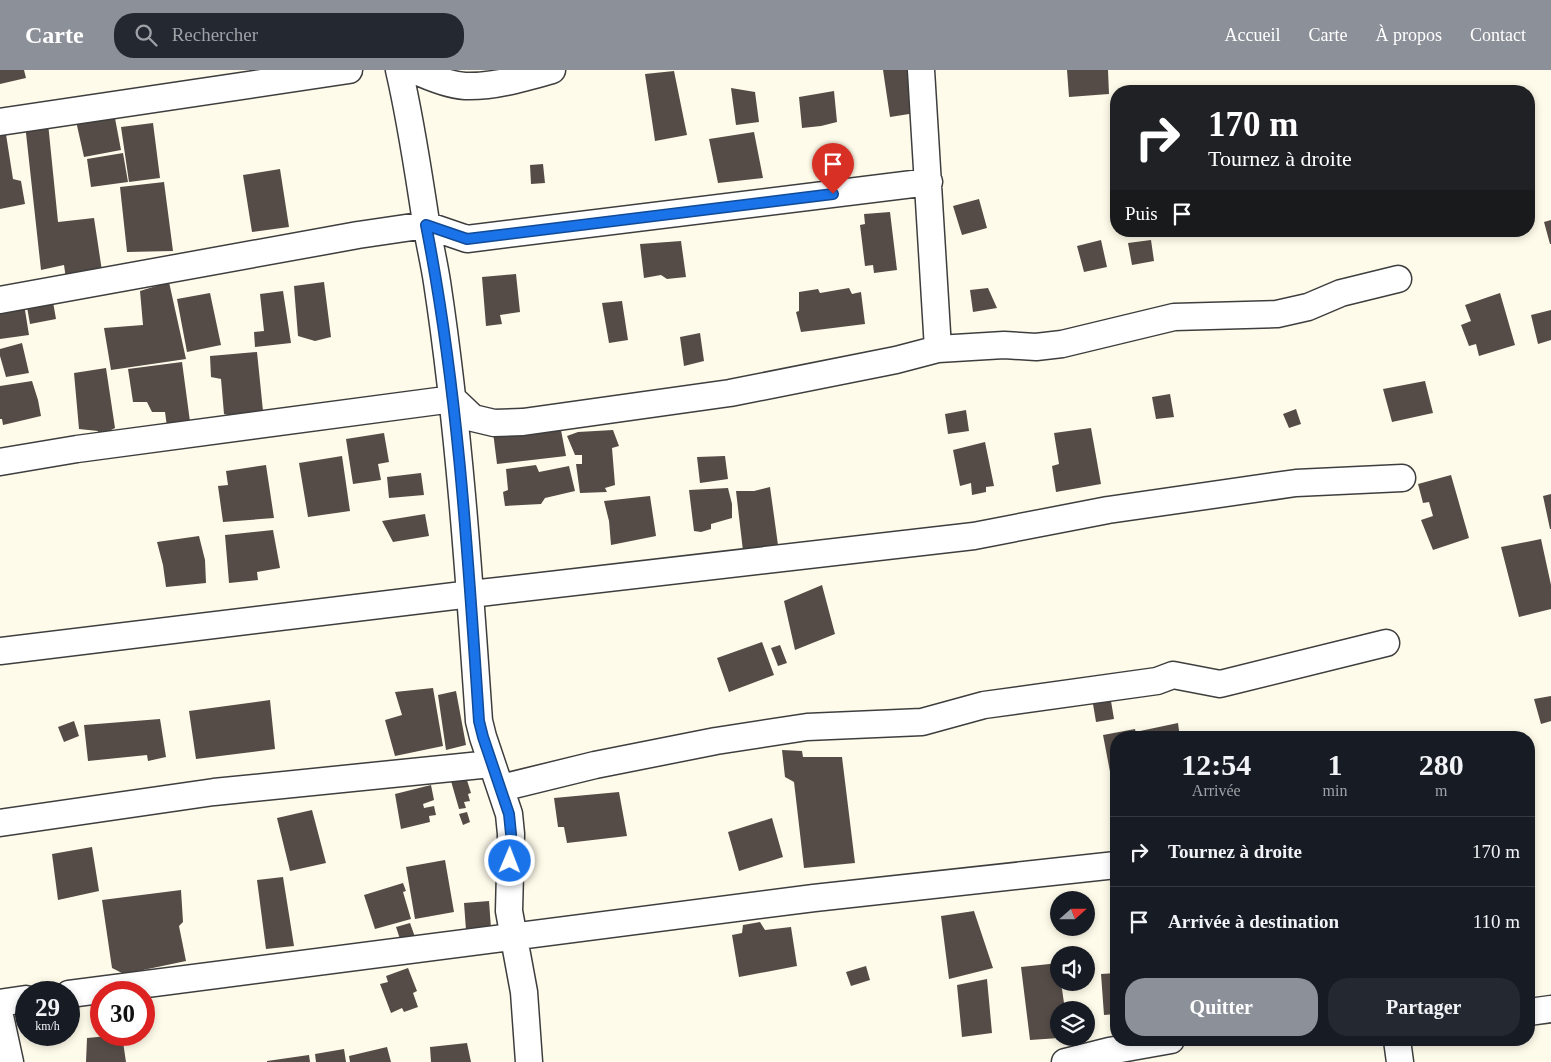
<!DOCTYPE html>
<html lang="fr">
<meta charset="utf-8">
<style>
body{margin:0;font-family:"Times New Roman",serif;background:#242831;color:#f1f3f6;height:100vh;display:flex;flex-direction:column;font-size:19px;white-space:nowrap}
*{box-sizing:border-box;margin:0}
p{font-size:16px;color:#9ea1a6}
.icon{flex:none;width:28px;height:28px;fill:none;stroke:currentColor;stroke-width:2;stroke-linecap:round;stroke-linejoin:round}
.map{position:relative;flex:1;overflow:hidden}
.details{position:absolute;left:1110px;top:661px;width:425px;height:315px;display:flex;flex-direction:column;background:#171b24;border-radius:20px;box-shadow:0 2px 8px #0003}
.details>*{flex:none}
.hud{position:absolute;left:1110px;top:15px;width:425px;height:152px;border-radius:20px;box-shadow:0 2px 8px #0003;background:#202124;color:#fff;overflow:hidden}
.needle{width:32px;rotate:69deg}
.buttons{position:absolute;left:1050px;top:821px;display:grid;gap:10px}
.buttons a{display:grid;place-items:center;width:45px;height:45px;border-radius:50%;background:#171b24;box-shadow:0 2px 8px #0003;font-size:25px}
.speed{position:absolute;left:15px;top:911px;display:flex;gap:10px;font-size:25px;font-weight:700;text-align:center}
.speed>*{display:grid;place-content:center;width:65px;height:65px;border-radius:50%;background:#171b24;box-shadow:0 2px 8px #0003;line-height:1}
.speed small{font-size:12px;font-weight:400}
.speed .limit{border:8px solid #d22;background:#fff;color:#111}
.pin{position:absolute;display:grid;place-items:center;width:42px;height:42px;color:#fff;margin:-51px -21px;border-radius:50% 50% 50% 0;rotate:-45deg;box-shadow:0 0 5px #0007}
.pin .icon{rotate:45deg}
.me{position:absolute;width:55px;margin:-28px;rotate:1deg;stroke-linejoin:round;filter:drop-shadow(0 0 4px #0008)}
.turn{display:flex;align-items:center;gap:18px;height:105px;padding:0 15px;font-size:22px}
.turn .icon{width:65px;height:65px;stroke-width:2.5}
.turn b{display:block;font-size:35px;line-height:42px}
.then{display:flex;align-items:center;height:48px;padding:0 15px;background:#0003;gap:10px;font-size:19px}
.eta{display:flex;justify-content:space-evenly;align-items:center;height:85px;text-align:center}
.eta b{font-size:30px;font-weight:800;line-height:35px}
.primary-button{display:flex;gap:10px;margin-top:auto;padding:10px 15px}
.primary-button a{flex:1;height:58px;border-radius:20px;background:#8c9099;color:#fff;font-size:20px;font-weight:800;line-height:58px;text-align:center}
.primary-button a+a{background:#242831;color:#f1f3f6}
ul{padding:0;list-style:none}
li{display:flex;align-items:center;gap:15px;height:70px;padding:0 15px;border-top:1px solid #363941}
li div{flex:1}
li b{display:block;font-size:19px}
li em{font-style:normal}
header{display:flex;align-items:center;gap:30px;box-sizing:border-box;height:70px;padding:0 25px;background:#8c9099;color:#fff}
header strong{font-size:24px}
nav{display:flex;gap:28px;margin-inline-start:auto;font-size:18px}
.search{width:350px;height:45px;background:#242831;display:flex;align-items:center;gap:12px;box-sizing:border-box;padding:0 18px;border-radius:20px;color:#9ea1a6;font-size:19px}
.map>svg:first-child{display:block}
.building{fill:#554c47}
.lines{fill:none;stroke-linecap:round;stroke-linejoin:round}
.street-casing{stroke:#3e3e3e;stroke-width:29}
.street{stroke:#fff;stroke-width:26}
.route-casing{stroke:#114b97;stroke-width:12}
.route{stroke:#1a73e8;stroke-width:9}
</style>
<header>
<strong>Carte</strong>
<div class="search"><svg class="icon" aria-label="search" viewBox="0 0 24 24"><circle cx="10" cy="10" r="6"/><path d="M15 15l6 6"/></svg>Rechercher</div>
<nav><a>Accueil</a><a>Carte</a><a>À propos</a><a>Contact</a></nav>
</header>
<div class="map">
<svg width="1551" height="992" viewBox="0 0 1551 992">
<rect width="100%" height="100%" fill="#fffbea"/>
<path class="building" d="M0,0H24L26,8L0,14Z
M883,0H917L922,42L890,47Z
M1067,0H1108L1109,24L1069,27Z
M674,1L687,65L655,71L645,4Z
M731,18L755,22L759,52L736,55Z
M834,21L837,52L821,56L802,58L799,27Z
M114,43L121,80L84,87L76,51Z
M48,53L58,152L94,148L102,201L66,209L64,195L41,200L25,54Z
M153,53L160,108L129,112L121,57Z
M5,58L13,109L21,111L25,134L0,139V59Z
M754,62L763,108L718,113L709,69Z
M123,83L128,112L91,117L87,89Z
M543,94L545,113L531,114L530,95Z
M280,99L289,157L252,162L243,105Z
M164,112L173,181L127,182L120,117Z
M979,129L987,158L962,165L953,136Z
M890,142L897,200L874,203L873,195L865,196L860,155L865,154L864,144Z
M1551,150V174H1550L1544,152Z
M1101,170L1107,197L1084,202L1077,176Z
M1151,170L1154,191L1132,195L1128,173Z
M681,171L686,207L667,209L661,205L644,208L640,174Z
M516,204L520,242L500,245L502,254L486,256L482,207Z
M169,212L186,289L111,300L104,258L143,255L140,221Z
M324,212L331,267L315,271L298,266L294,216Z
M849,218L852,224L861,222L865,254L801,262L796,242L799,241V222L818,219L820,223Z
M988,218L997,238L973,242L970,220Z
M283,221L291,273L255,277L254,262L264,261L260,224Z
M210,223L221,275L187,282L177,229Z
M1500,223L1515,275L1479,286L1476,274L1469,276L1461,255L1471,251L1465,235Z
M52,226L56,249L30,254L26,231Z
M622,231L628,270L609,273L602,233Z
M24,234L29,265L0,269V238Z
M1551,240V270L1538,274L1531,245Z
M700,263L704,291L684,296L680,267Z
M22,273L29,303L6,307L0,286V279Z
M257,282L263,341L229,350L228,345L224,344L221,309L211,307L210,286Z
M182,292L191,359L168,364L165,342H152L147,332H133L128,299Z
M106,298L115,358L111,360L112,369L99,371L98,361L79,359L74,303Z
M32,311L38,330L41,346L3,355L2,349H0V316Z
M1425,311L1433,343L1392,352L1383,319Z
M1170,324L1174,347L1156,349L1152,327Z
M1296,339L1301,354L1289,358L1283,344Z
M966,340L969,361L948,364L945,344Z
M560,355L566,386L497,394L493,362Z
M1091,358L1101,414L1056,422L1052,396L1059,394L1054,363Z
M613,360L619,376L612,378L615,415L605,418L607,422L580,423L576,394H582V385H575L567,366L578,362Z
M384,363L389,392L378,394L381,410L353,414L346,369Z
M985,372L994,416L986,417V422L972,425L971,413L960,416L953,380Z
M342,386L350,441L308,447L299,393Z
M725,386L728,409L700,413L697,387Z
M266,395L274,448L223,452L218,416L228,415L226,401Z
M536,395L539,402L569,396L575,421L545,428L541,434L505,436L503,422L508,420L506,399Z
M421,403L424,425L389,428L387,407Z
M1451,405L1469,468L1433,480L1421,450L1433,446L1429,432L1423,433L1418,414Z
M770,417L778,475L763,481H743L736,421H754Z
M728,418L732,434V448L711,454V459L701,462L694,461L689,420Z
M1551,424V459H1550L1543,426Z
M650,426L656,466L611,475L609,451L604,431Z
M425,444L429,466L393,472L382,451Z
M273,460L280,498L257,502L258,510L229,513L225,465Z
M199,466L205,490L206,513L166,517L163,495L157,472Z
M1541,469L1551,515V539L1519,547L1501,477Z
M822,515L835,564L795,580L784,531Z
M762,572L774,605L729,622L717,588Z
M780,575L787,593L778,596L771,578Z
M433,618L443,676L395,686L385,650L402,645L395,622Z
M456,621L466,675L446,680L438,625Z
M1110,625L1114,649L1096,652L1092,628Z
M1551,626V651L1541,654L1534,629Z
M270,630L275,679L196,689L189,641Z
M160,649L166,687L148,691L147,685L88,691L84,655Z
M74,651L79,666L64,672L58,657Z
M1178,653L1180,668H1142L1140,661Z
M1135,659L1137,668H1116V711L1112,712L1103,665Z
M782,680L802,681L803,687H842L855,793L804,798L794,712L785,707Z
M466,707L471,723L468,724L470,731L464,732L466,738L459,739L451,711Z
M431,715L434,730L423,734L424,738L434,736L436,745L429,746L430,752L401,759L395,724Z
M619,722L627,766L567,773L564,757H558L554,728Z
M312,740L326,793L290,801L277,748Z
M467,742L470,752L463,755L459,744Z
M772,748L783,787L739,801L728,762Z
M92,777L99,821L58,830L52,784Z
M445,790L454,842L415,849L406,797Z
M283,807L294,876L266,879L257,810Z
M403,813L406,821L403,822L411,849L375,859L364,825Z
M181,820L183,852L179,856L186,891L124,904L112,898L102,830Z
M489,831L491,858L466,860L464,833Z
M974,841L993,898L949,909L941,846Z
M760,852L765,860L791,857L797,896L739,907L732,865L742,863L743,855Z
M410,853L415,867L401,872L396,857Z
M1059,893V912H1061L1065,940H1059V968L1030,970L1021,897Z
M866,896L870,910L851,916L846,902Z
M408,898L417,921L413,923L418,937L404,942L402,938L391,943L380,914L388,912L386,906Z
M1116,903V944L1104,945L1101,904Z
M987,909L992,963L962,967L957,915Z
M119,965H122L126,992H86L87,968Z
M467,973L471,992H431L430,977Z
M387,977L391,992H350L349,986Z
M344,979L346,992H316L315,984Z
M309,985L310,992H267V991Z"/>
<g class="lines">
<g class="street-casing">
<path id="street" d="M399,0C411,51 418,101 426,152C429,172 434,192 437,212C459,357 469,505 479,651L483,667L509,744L511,764L509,841L524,922L529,992
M414,0C427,6 450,15 465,16C494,17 524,8 552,0
M0,52L349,0
M0,230L358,165L426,155L467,169L929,112
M938,279L1004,275L1036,277L1062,274L1174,247L1277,244L1308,237L1341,223L1398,209
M0,392L77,379L453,329L473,348L494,353L523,352L730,323L896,290L938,279L921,0
M0,581L471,524L974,466L1108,440L1296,413L1402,408
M501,718L595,695L716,671L807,657L922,652L984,635L1157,611L1173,605L1220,614L1386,573
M0,753L214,722L491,694
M69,924L814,828L1116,795
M0,933L26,929
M1529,942L1551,939
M0,946L10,992
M1397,970L1400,992
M1065,992L1109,981L1171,970"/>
</g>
<use href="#street" class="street"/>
</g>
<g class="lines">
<g class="route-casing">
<path id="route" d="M510,791L511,764L509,744L483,667L479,651C468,485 458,318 426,155L467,169L833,124"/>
</g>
<use href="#route" class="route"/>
</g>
</svg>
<div class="buttons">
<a><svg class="needle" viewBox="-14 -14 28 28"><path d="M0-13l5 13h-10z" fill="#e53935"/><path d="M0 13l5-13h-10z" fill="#9ea1a6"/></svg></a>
<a><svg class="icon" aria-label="sound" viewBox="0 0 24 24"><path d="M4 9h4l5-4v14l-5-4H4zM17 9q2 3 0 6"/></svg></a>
<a><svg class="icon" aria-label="layers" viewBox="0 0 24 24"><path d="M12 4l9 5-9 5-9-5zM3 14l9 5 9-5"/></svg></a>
</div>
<div class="speed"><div>29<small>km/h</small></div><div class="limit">30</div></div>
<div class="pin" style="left:833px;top:124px;background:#d93025"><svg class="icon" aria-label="arrive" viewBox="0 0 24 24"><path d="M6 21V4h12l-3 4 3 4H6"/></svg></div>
<svg class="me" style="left:510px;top:791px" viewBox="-20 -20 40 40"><circle r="17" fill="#1a73e8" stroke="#fff" stroke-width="3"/><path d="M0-11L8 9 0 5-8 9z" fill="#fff"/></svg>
<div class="hud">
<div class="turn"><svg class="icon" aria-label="right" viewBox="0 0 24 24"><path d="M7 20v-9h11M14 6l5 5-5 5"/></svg><div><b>170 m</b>Tournez à droite</div></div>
<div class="then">Puis<svg class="icon" aria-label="arrive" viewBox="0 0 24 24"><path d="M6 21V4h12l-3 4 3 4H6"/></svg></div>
</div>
<section class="details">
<div class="eta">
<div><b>12:54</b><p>Arrivée</p></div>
<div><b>1</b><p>min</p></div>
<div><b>280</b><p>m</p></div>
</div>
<ul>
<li><svg class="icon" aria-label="right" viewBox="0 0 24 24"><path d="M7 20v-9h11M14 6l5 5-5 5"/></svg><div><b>Tournez à droite</b></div><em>170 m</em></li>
<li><svg class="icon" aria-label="arrive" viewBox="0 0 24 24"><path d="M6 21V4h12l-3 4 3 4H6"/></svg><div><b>Arrivée à destination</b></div><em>110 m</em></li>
</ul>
<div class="primary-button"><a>Quitter</a><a>Partager</a></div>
</section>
</div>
